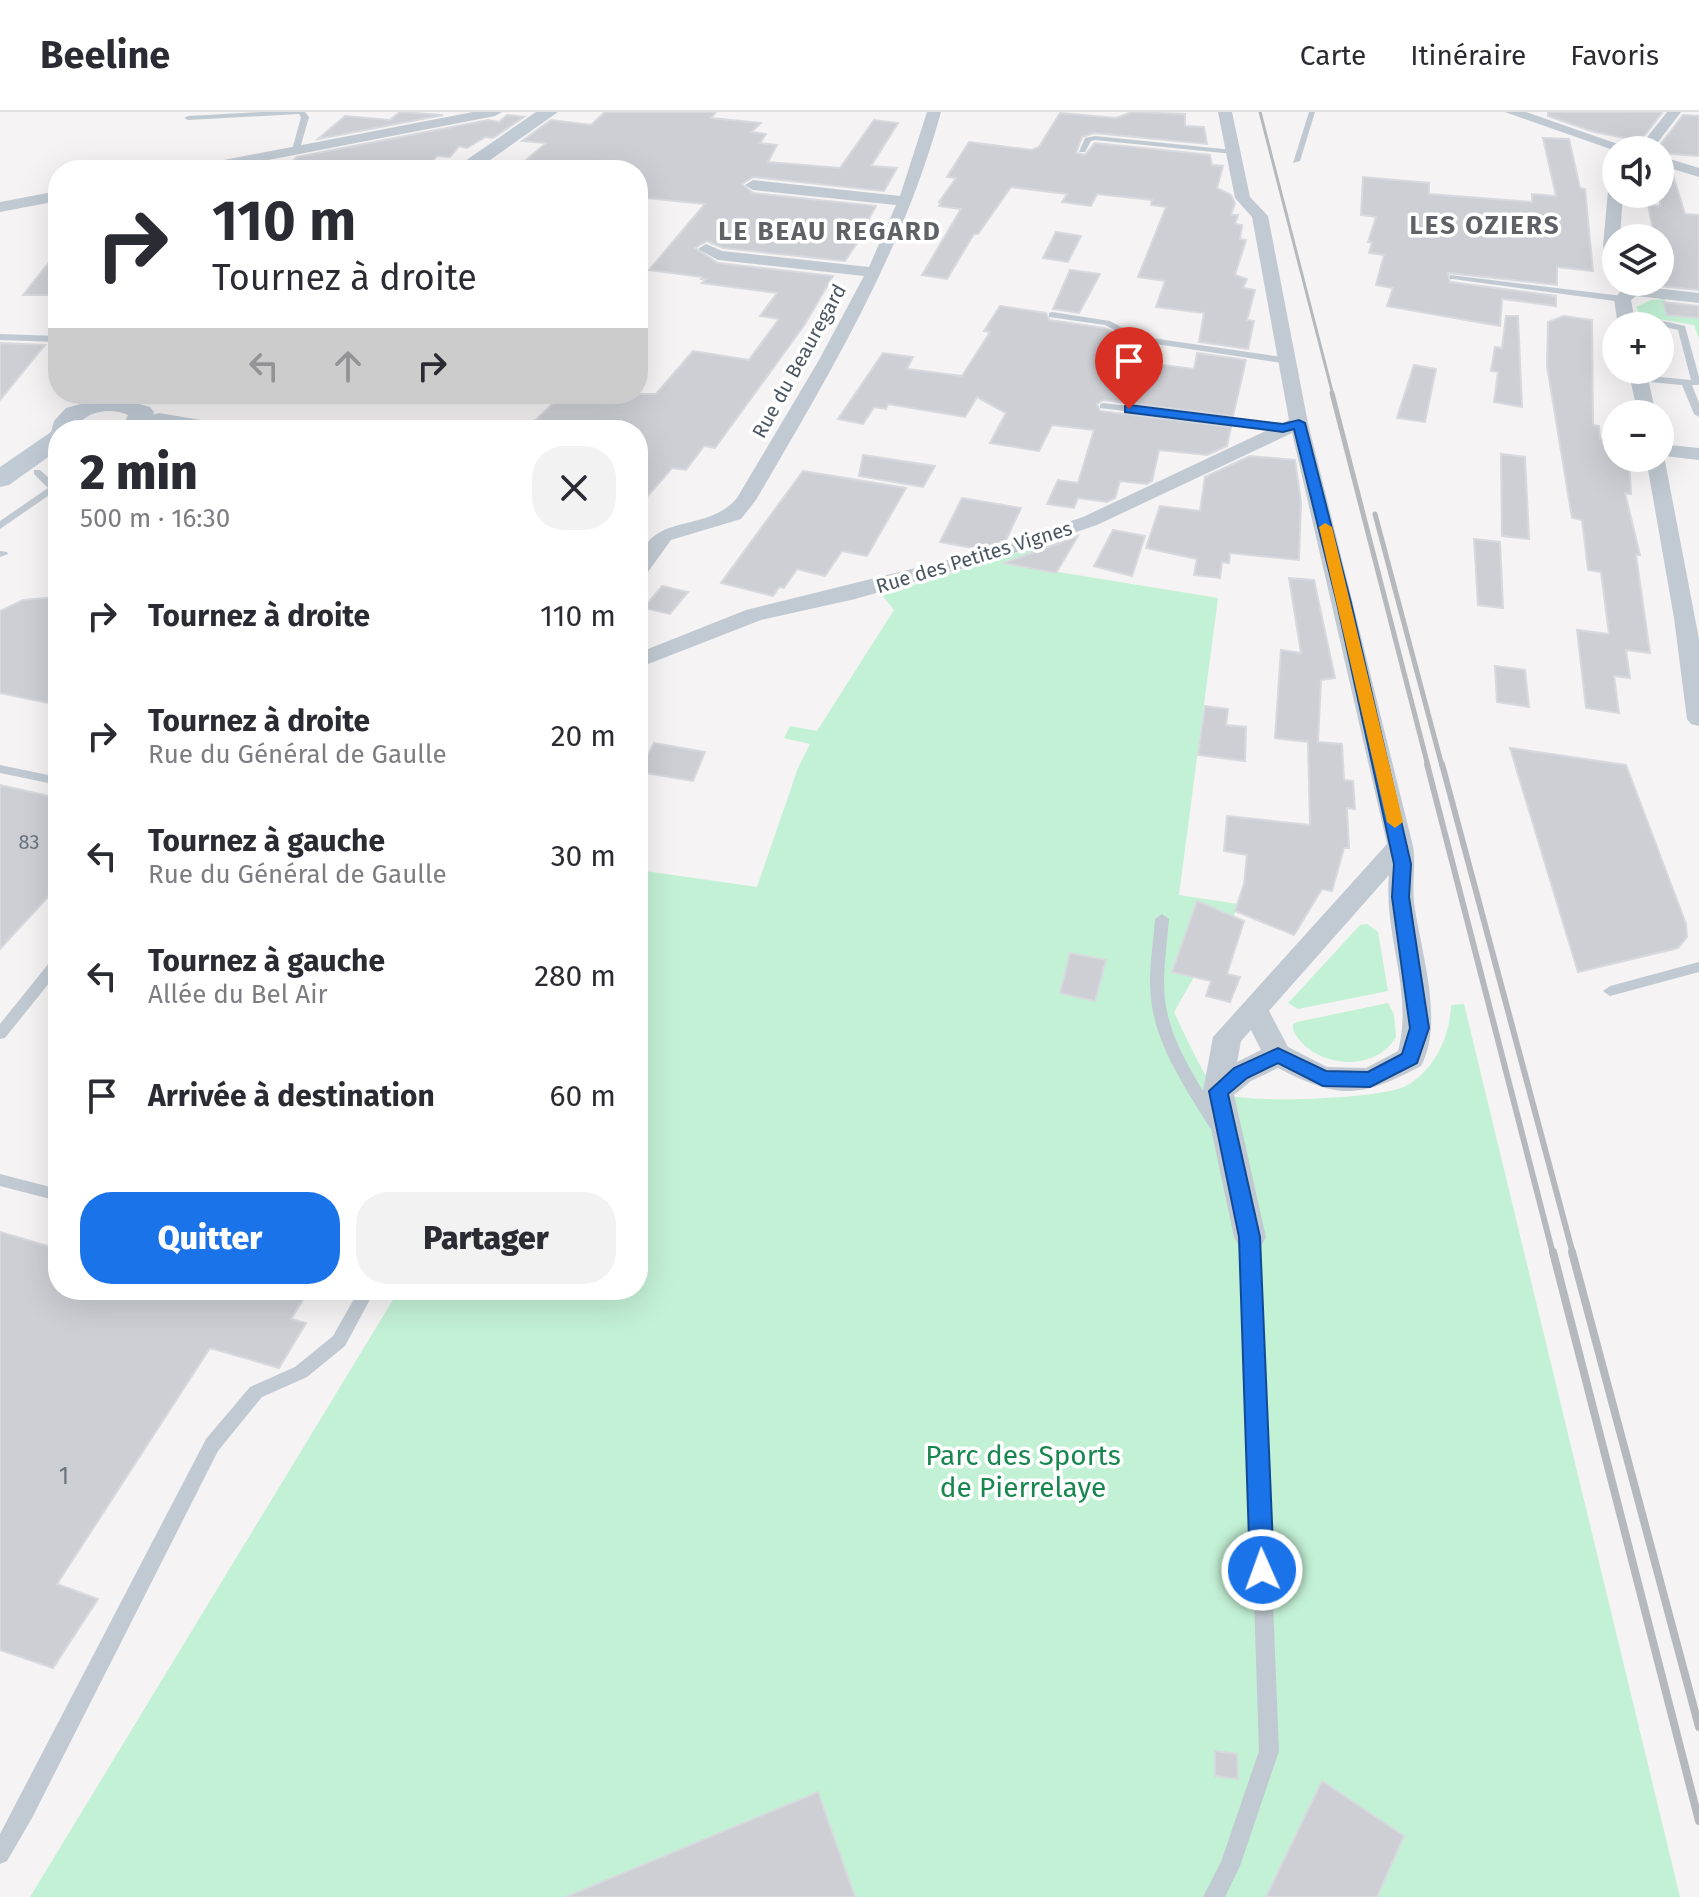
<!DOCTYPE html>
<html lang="fr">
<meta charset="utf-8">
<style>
body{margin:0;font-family:"Fira Sans",sans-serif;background:#f2f2f3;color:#2b2b33;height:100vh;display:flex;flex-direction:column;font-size:30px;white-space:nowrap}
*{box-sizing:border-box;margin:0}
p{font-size:26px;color:#7c7c81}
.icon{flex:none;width:44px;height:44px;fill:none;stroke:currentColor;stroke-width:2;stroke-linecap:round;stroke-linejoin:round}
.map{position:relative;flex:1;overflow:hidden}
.drawer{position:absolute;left:48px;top:308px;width:600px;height:880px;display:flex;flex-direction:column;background:#fff;border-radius:32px;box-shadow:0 8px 32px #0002}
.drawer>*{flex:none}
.hud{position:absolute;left:48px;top:48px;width:600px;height:244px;border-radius:32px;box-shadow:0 8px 32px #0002;background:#fff;color:#2b2b33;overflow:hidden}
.tools{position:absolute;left:1602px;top:24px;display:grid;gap:16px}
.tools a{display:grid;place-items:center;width:72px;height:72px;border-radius:50%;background:#fff;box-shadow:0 8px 32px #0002;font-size:40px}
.pin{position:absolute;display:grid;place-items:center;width:68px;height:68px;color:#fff;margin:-82px -34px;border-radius:50% 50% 50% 0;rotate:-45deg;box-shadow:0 0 8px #0007}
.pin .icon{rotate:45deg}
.me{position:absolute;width:88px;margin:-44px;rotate:358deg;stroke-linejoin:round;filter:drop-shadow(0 0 6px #0008)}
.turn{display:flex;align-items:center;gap:28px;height:168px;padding:0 32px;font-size:36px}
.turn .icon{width:104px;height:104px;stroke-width:2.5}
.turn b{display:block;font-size:56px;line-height:68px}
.lanes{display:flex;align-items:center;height:76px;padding:0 32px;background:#0003;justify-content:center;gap:40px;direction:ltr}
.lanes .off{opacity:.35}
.round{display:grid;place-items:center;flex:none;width:84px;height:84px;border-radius:32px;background:#f2f2f3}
.overview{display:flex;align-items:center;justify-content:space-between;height:136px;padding:0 32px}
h1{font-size:48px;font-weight:800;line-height:60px}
.action{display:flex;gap:16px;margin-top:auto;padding:16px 32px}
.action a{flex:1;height:92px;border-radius:32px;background:#1a73e8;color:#fff;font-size:32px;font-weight:800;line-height:92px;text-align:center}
.action a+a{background:#f2f2f3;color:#2b2b33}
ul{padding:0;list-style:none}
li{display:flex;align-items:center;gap:24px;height:120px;padding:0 32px}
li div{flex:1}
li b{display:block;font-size:30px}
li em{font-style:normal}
header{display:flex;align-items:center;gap:48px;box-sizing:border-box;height:112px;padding:0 40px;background:#fff;border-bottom:2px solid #e1e1e2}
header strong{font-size:38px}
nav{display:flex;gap:44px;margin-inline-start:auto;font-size:28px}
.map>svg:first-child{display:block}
.green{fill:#c3f1d5}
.building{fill:#cdcfd5;stroke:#d7d9de;stroke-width:2}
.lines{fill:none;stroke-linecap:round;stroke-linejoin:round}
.lane{fill:#c1cad2;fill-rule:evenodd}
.street{fill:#c1cad2;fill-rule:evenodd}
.secondary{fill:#c1cbd6;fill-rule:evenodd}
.rail-far3{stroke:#b5b8bd;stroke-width:3}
.rail-far2{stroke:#b5b8bd;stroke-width:5}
.rail-far1{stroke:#b5b8bd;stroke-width:6}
.rail{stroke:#b5b8bd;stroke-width:8}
.route{fill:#1a73e8;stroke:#114b97;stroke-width:2}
.slow{fill:#f59e0b}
.labels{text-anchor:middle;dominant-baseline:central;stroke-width:7;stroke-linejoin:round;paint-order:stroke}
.far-street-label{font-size:20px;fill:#4a5661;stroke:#fff}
.number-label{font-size:20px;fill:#6b747e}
.near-number-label{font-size:24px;fill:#6b747e}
.far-district-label{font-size:26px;font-weight:bold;letter-spacing:2px;fill:#5f6368;stroke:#fff}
.near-park-label{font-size:28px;fill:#17864f;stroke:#fff}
</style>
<header>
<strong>Beeline</strong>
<nav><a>Carte</a><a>Itinéraire</a><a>Favoris</a></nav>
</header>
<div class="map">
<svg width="1699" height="1785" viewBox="0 0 1699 1785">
<rect width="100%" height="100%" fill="#f5f3f3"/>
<path class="green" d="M1665,187L1667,203L1699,206V227L1694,213L1641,204L1636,195L1651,188Z
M1034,435L1045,444L1046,458L1218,486L1179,783L1238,792L1211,868L1194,865L1174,900C1181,915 1208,974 1218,980C1241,993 1382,987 1406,974C1435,958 1450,924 1451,893L1464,892L1680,1785H30L399,1178H638V758L757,775L798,656L810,632L784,626L790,614L817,619L894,498L882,483Z
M1367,812L1378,820L1388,879L1298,897L1288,891L1292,887L1360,813Z
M1388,891L1394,902L1396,925C1374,963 1311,955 1293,918V912L1297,910Z"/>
<path class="building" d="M400,0L443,3L318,27L345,4L390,8Z
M605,0H716L711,6L761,11L751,20L766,22L760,31L777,33L768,50L840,56L874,8L898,11L871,54L897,56L884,79L753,65L742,72L753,81L876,94L866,112L869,113L845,149L723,136L707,129L695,136L718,151L833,164L805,212L715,336L704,334L686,358L672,356L638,395V318H525L563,282H656L693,239L749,248L779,207L760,204L777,181L702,171L706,167H701L702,165L649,158L705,92L638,85V58H569L573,53L525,49L546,31L522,29L551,8L591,13Z
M1132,0L1185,2V14L1204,15L1207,32L1094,21L1082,25L1076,41L1085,43L1095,31L1210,43L1212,53L1223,54L1217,76L1231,83L1235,91L1231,103H1238L1235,112L1242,113L1240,127L1246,128L1235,163L1247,167L1243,176L1255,178L1247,208L1254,209L1248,237L1199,230L1204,201L1156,195L1165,169L1138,165L1166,95L1151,93L1152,88L1097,82L1091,94L1062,90L1067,82L1011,75L978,122H974L947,167L922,163L961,97L939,94L941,90H939L956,66L947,65L969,30L1032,38L1039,35L1060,1L1116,6Z
M1548,0H1661L1662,1L1640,29L1594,20L1548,4Z
M507,3L524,5L493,26L485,25L467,36L459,34L450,45L437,44L428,56L284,57L297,45L488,8L499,10Z
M1683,3L1699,4V44L1660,41V33Z
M1543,26L1569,27L1580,76L1585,77L1593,159L1557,155V173L1448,161L1450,170L1556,184V194L1502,187L1500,214L1387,194L1393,176L1376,173L1384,143L1369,141L1372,130H1368L1376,105L1361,103L1363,65L1429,71V82L1532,90V82L1556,84Z
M1660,56L1672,60L1685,102L1699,103V178L1660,174V124L1654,123L1648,93L1660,94Z
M1056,120L1081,124L1068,150L1043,146Z
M58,139V183H23Z
M1070,158L1100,162L1079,201L1053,197Z
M1663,190L1699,194V206L1667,203Z
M1000,194L1046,201L1049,208L1104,216L1142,233L1139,250L1194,257L1197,241L1246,248L1233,304L1103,288L1097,292L1100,299L1231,315L1227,334L1207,343L1159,338L1152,369L1147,372L1120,369L1115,386L1107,390L1078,386L1074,396L1047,392L1058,368L1078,371L1094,318L1052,313L1039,339L990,331L1006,301L977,285L965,305L888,292L886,297L874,295L863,312L838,307L883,241L913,245L907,257L962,264L990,220L984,219Z
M1506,204H1518L1522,295L1494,290L1498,260L1491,259L1495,235L1502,236Z
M1564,204L1592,208L1593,313L1599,314L1600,327L1616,329V346H1629L1631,382L1625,381L1640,443H1636L1650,541L1626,538L1630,566L1614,564L1619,601L1586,596L1577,518L1609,522L1601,460L1588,458L1582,408L1572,406L1547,254L1548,210Z
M0,231L45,233L0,288Z
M1414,253L1436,257L1425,310L1397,306Z
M1501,342L1525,345L1529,427L1502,424Z
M863,343L935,354L923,375L859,364Z
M1250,344L1295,348L1301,390L1299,448L1230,441L1229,451L1222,450L1220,466L1194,463L1197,447L1146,436L1160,394L1200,399L1205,365Z
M803,359L906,376L867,444L842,439L825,464L797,457L784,476L779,475L773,484L721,471Z
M962,386L1021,396L1006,428L978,437L940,430Z
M1113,418L1145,424L1132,464L1094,454Z
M1078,424L1056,461L1004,451Z
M1474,427L1500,430L1503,496L1478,493Z
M1289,466L1314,468L1335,566L1321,568L1318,630L1342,632L1344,668L1353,669L1355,697L1347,696L1349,736H1344L1332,779L1322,777L1294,823L1235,799L1244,772L1247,743L1224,739L1227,704L1310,713L1308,630L1275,626L1281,538L1301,541Z
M662,474L688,480L670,502L644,496Z
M58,485V593L0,581V499L23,488Z
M1495,554L1525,558L1529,595L1497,590Z
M1205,594L1228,597L1226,613L1246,615L1245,649L1198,643Z
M654,631L705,640L693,669L639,660Z
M1510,636L1626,653L1686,812L1687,825L1678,836L1578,860Z
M0,673L58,686V774L0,837Z
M1197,789L1244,809L1227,862L1240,865L1230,890L1206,884L1211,869L1172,860Z
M1070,841L1106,848L1095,889L1060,881Z
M0,1120L58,1137V1178H309L291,1207L306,1211L279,1256L210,1236L57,1472L98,1487L53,1556L0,1538Z
M1215,1639L1237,1642L1238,1667L1215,1664Z
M1322,1669L1404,1724L1377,1785H1266Z
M818,1680L855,1785H566Z"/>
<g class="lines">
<path class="lane" d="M261,0H305L309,5L299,40L292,38L301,5L299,2L188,8L184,6L188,4Z
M1309,0H1315L1300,49L1293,51Z
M1095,24L1233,38L1237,40L1233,42L1095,28L1091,29L1085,40H1079L1085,26Z
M1450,163L1622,184L1626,187L1622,190L1453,167H1450Z
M1052,200L1110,209L1138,224L1289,246L1293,249L1289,252L1136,229L1105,213L1049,205V201Z
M1625,200L1685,214L1699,265V273H1692L1699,291V305L1694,302L1682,273L1639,269L1634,266L1639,263L1691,268L1678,218L1622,205V201Z
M0,222L58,224V230L0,228Z
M1103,291L1283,313L1288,316L1283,319L1100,296V292Z
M159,301L243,315L248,318C212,318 177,304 142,310L137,307Z
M34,358H40L58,374V377L0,417V409L48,376L34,362Z
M0,439L7,440L8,442L0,445Z
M0,653L58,665V673L0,661Z
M1162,802L1169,807C1167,834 1162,861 1165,888C1171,935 1201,972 1222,1012L1220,1016H1210C1186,977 1156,934 1151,887C1148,861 1153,834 1155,807Z
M58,845V860L5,926L0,927V912L53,846Z
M1699,850V860L1610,884L1603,879L1610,874Z
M0,1062L58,1077V1089L0,1074Z
M1250,1118L1256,1120L1258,1125L1279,1639L1240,1754L1225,1785H1203L1221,1750L1259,1639L1242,1125L1244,1120Z
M359,1178H375L345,1234L307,1265L262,1285L218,1339L32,1706L7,1749L0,1752V1722L206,1327L250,1275L295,1255L333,1224Z"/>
<path class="street" d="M473,0H502L495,4L216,58H186L193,54Z
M927,0H941C902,142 830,261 756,388L741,407L671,428L645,464L638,466C638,395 705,425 737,386L819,248L864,164L718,148L698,137L706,132L722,139L869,155L896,93L753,78L745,73L753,68L900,84Z
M1218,0H1232L1250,85L1268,104L1308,311L1413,734C1416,753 1412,771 1414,790C1420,838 1445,909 1421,954C1360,986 1340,988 1278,956L1251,969L1234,983L1266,1125L1261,1134L1250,1138L1239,1134L1234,1125L1203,979L1213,925L1387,732L1292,321L1097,413L990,449L855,487L761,508L638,556V541L746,498L976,441L1083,405L1289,308L1252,105L1235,86ZM1389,763C1383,821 1414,882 1398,939L1366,956L1327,955L1288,935L1269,899ZM1251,918L1261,938L1237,950L1241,929Z
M1505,0H1526L1635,38L1616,39Z
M1667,0H1681L1652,38H1637Z
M1660,44L1699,56V65L1660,53Z
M1616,74V82H1623L1620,126H1616V162L1608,157L1603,134L1608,79Z
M58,79V89L0,100V90Z
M1616,167V170H1630L1636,174L1699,181V191L1636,184L1631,188L1636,214H1618L1614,187L1621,179L1612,171Z
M1628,258H1646L1656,302H1638Z
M1660,332L1699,336V348L1664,344L1699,527V614L1691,612L1687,607L1674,506L1646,346H1660Z"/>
<path class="secondary" d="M536,0H558L476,58H452Z
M109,284L150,295L154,300L149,316L121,318L128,303C110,295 84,299 75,318H58V338L9,373L0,375V355L51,320L54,309L66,296Z"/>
<path class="rail-far3" d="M1260,0L1333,283"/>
<path class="rail-far2" d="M1332,281L1428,654
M1375,402L1442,654"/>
<path class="rail-far1" d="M1427,652L1553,1142
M1442,652L1573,1142"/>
<path class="rail" d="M1553,1140L1699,1709
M1572,1140L1699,1615"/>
</g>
<path class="route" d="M1129,293L1283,312L1299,308L1305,311L1351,491L1411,752L1409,785L1429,916L1417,951L1370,975L1323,974L1278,951L1247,966L1228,982L1260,1125L1274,1458L1271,1466L1262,1469L1254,1466L1250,1458L1239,1125L1209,979L1234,956L1278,936L1326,959L1368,960L1402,942L1410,916L1392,785L1394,752L1337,491L1294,317L1283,320L1125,300V294Z"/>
<path class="slow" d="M1325,411L1332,415L1403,710L1395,716L1387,710L1319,415Z"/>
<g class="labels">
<g class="far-street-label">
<text transform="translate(799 249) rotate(-61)">Rue du Beauregard</text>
<text transform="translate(974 445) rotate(-17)">Rue des Petites Vignes</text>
</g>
<g class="number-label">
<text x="29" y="730">83</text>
</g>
<g class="near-number-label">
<text x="64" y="1364">1</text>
</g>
<g class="far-district-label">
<text x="1485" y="113">LES OZIERS</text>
<text x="830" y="119">LE BEAU REGARD</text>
</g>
<g class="near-park-label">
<text x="1023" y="1343">Parc des Sports<tspan x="1023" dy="32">de Pierrelaye</tspan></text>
</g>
</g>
</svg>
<div class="tools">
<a><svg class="icon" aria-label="sound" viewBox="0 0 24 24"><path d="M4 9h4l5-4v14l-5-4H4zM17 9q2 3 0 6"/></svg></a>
<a><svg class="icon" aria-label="layers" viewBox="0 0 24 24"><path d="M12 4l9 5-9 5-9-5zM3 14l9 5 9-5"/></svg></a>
<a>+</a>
<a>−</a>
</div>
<div class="pin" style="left:1129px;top:297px;background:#d93025"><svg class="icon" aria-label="arrive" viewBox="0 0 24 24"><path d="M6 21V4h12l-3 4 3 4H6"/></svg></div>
<svg class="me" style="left:1262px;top:1458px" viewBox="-20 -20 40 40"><circle r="17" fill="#1a73e8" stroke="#fff" stroke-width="3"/><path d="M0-11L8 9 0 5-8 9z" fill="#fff"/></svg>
<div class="hud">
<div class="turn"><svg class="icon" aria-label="right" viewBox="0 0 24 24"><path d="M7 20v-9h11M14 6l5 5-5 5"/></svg><div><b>110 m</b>Tournez à droite</div></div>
<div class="lanes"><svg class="icon off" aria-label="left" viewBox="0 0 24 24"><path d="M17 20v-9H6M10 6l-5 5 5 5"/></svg><svg class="icon off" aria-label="ahead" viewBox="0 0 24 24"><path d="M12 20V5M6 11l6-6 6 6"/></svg><svg class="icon" aria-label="right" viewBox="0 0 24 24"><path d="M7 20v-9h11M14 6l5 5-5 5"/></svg></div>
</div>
<section class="drawer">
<div class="overview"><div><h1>2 min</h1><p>500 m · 16:30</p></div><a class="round"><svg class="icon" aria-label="close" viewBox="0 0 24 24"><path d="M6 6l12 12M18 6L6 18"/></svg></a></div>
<ul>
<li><svg class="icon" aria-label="right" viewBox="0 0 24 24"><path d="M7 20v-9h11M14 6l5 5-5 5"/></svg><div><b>Tournez à droite</b></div><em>110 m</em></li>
<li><svg class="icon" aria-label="right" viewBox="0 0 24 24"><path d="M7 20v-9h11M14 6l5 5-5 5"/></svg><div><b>Tournez à droite</b><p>Rue du Général de Gaulle</p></div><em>20 m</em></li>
<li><svg class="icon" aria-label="left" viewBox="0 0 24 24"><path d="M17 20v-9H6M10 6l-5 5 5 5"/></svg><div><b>Tournez à gauche</b><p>Rue du Général de Gaulle</p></div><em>30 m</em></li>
<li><svg class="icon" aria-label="left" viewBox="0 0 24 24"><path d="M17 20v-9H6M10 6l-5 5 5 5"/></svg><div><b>Tournez à gauche</b><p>Allée du Bel Air</p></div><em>280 m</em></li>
<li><svg class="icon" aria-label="arrive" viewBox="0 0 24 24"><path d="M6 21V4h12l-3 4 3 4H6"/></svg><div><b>Arrivée à destination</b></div><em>60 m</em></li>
</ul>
<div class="action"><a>Quitter</a><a>Partager</a></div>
</section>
</div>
